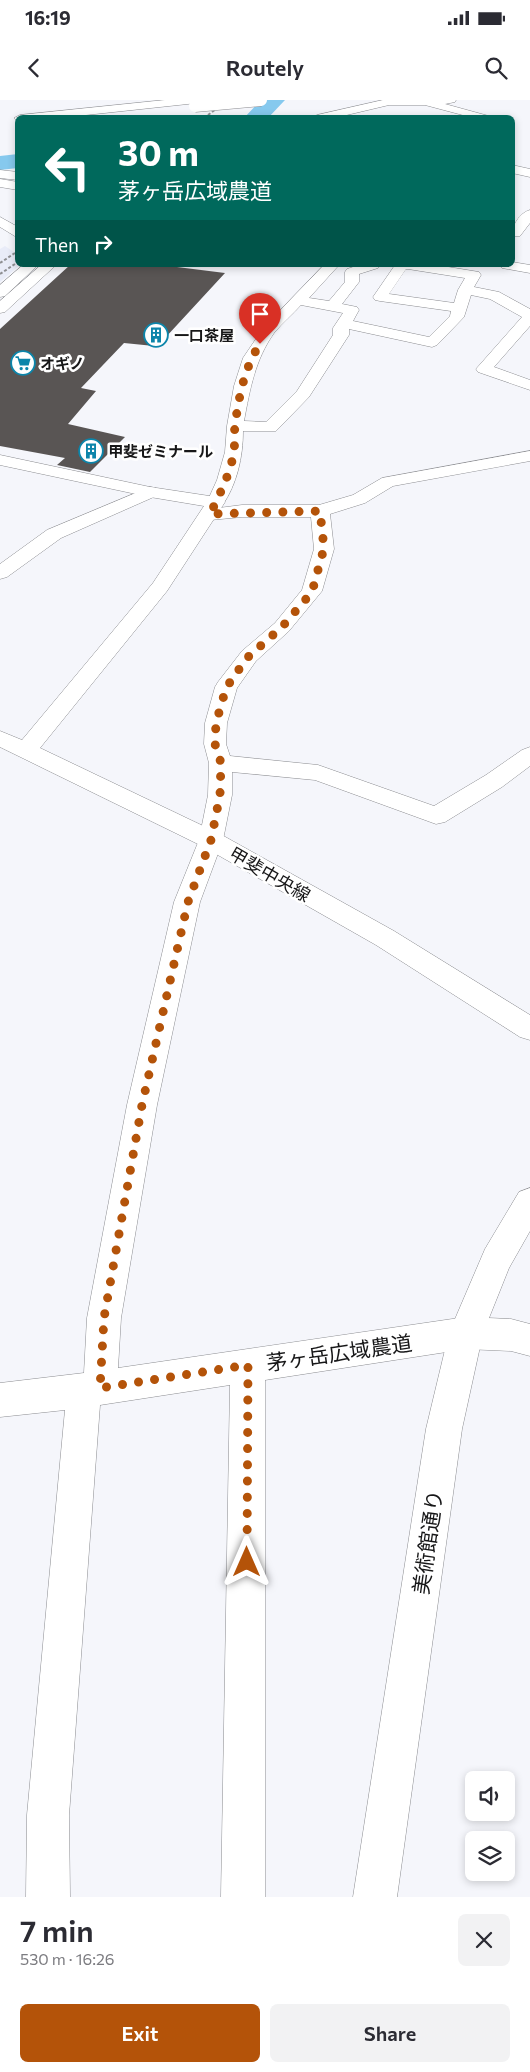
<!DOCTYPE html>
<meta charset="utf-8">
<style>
body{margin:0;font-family:Commissioner,"Noto Sans JP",sans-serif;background:#f2f2f3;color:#2b2b33;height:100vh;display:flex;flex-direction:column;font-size:19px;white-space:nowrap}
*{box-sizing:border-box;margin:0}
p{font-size:16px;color:#7c7c81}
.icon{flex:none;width:28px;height:28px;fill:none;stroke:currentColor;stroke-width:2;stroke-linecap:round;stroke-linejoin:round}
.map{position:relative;height:1797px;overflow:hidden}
.panel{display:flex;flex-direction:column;background:#fff;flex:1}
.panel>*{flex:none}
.banner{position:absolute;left:15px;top:15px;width:500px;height:152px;border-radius:8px;box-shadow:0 2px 8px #0003;background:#00695c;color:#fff;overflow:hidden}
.tools{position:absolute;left:465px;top:1671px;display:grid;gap:10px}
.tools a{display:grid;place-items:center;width:50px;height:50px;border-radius:8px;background:#fff;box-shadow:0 2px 8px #0003;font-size:25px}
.pin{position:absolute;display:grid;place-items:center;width:42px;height:42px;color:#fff;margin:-51px -21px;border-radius:50% 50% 50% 0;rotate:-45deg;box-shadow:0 0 5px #0007}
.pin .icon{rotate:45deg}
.me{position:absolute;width:55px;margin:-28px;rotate:0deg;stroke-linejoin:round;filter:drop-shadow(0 0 4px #0008)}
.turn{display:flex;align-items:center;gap:18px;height:105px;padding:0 20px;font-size:22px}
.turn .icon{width:65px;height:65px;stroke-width:2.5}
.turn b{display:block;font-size:35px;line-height:42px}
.then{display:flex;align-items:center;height:48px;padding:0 20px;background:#0003;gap:10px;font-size:19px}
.round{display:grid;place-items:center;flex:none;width:52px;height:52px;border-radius:8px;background:#f2f2f3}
.headline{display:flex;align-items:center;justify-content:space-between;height:85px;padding:0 20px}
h1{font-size:30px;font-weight:600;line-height:38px}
.cta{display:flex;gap:10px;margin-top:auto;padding:10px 20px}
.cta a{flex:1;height:58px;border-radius:8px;background:#b45309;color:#fff;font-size:20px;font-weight:600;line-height:58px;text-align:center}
.cta a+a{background:#f2f2f3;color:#2b2b33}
.status{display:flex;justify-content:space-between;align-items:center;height:35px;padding:0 25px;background:#fff;direction:ltr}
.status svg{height:14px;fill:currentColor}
header{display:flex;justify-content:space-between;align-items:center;height:65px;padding:0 20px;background:#fff;font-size:22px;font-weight:600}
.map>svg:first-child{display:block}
.built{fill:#e9ecf8}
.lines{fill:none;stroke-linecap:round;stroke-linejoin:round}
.river{fill:#86c9ee;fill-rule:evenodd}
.building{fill:#595554}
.minor-casing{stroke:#8b8c90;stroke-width:1}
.major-casing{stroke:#8b8c90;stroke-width:1}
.highway-casing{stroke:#8b8c90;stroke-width:1}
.minor{fill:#fff;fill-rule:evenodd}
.major{fill:#fff;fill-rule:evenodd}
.highway{fill:#fff;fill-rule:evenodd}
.rail{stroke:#8f9093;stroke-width:2;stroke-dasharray:3 2;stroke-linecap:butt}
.highway-bridge-casing{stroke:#8b8c90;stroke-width:13;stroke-linecap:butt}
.highway-bridge{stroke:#fff;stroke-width:12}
.route{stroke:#b45309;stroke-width:9;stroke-dasharray:0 16.2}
.labels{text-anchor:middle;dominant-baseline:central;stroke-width:5;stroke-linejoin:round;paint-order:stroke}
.far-poi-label{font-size:15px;font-weight:bold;fill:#171718;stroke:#fff;text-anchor:start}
.street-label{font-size:18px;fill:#171718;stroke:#fff}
.near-street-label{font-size:21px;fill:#171718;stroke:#fff}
</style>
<div class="status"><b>16:19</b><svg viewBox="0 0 49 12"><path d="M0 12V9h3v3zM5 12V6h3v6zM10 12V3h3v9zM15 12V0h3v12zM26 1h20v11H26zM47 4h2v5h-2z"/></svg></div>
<header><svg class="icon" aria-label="back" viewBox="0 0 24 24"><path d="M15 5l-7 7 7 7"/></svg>Routely<svg class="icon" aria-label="search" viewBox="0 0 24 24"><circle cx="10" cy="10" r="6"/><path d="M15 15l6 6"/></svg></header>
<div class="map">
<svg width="530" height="1797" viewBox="0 0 530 1797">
<rect width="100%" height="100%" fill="#f5f6fb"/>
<path class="built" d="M5,146L17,154L18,165H20L0,182V149Z"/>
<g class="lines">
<path class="river" d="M261,0H285L268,18H244Z
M18,54V68L0,70V56Z"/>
</g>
<path class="building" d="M70,165H161L225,173L165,238L154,246L124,243L81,288L96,291L68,324L125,337L90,372L57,365L65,358L0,346V229Z"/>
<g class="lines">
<g class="minor-casing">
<path id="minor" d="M383,0H456L455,2L445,4L496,18H474L425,5H389L334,18H312L317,15Z
M512,65L530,69V77L512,73Z
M0,70L18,72V80L0,78Z
M530,110V123L520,136H512C512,126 519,113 530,110Z
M41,165H56L5,212L0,213V201Z
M324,165H339L309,198L329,201L345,182V172L347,169L359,165H380L378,168L359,174V182L342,204L357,207L359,210L353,221L429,237L450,216L451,211L380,201L375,200L373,197L395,165H436L479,172L481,175L474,187L499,192L530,209V226L494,267L530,280V290L478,272L476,269L522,217L490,199L471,195L464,217L437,245L432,247L349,229V235L309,297L276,331H243C243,357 237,384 222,406L216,407L210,406L207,402L217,380L225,352L227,326L234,286L243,258L264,227ZM406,169H408L465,178L458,190L454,203L389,194ZM301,205L343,213L333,228V235L297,291L266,322L244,321C250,289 255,260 274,233C282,223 293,214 301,205Z
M530,351V361L393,386L365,403L330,414L334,449L322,491L289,531L256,561L237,588L227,623L226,644L230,656L318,665L434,706L486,675L522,650L530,647V666L502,687L445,722L436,724L315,680L232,672V695L223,740L200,802L157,1005L121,1218L118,1268L466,1217L511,1219L530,1224V1256L511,1251L466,1249L265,1280V1797H221L230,1285L100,1305L69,1715L70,1797H26L27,1715L65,1310L0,1317V1283L84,1273L87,1218L127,1005L174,802L199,740L208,695L209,663L204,644L205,623L215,587L218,582L242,551L275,523L302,490L314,449L311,417H242L210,420L203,418L201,414L203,410L242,405H319L353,395L382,378Z
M150,387L156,388L159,392L156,396L61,438L7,477L0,479V464L47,430Z"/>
</g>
<g class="major-casing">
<path id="major" d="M0,79L18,82V90L0,87Z
M0,117L18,127V138L0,127Z
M512,162L530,165V173L502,168L500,165H512Z
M23,165H38L5,196L0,197V185Z
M0,355L150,387L216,397L222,398L225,402L167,491L40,648L220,734L394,831L530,915V940L520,937L376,845L202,746L0,647V631L22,640L153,483L204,406L150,397L0,365Z"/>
</g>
<g class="highway-casing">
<path id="highway" d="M165,0H202L197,3L58,18H18V21L14,18L20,15Z
M530,1088V1131L509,1168L483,1233L462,1329L397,1797H353L426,1329L449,1233L485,1149L519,1092Z"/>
</g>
<use href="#minor" class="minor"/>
<use href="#major" class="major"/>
<use href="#highway" class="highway"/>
<path class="rail" d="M204,18L228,0
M0,163L18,151
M0,174L18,162"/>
<g class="highway-bridge-casing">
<path id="highway-bridge" d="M195,6L261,0"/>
</g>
<use href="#highway-bridge" class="highway-bridge"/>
</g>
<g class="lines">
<path class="route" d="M247,1462L248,1265L100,1288L104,1218L142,1005L188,802L211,740L220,695L221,663L215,644L216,623L226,588L237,572L249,556L282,527L312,492L324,448L320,411L210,414C220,394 230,374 234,352C235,343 234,334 235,325C239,297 244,268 260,244"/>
</g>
<defs>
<g id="building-ring" transform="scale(1.25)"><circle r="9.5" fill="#fff" stroke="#0c85aa" stroke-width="1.5"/><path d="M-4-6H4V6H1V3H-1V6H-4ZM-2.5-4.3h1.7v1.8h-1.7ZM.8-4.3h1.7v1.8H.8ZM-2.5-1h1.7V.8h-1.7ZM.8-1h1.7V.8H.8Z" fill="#0c85aa"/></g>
<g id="supermarket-ring" transform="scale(1.25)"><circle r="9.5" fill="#fff" stroke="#0c85aa" stroke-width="1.5"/><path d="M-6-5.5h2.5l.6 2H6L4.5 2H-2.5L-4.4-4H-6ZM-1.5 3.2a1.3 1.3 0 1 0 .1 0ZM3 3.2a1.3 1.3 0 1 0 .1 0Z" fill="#0c85aa"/></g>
</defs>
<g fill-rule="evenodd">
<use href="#building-ring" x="156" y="235"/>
<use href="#supermarket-ring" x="23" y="263"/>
<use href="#building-ring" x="91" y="351"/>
</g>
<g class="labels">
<g class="far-poi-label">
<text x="174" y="235">一口茶屋</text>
<text x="40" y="263">オギノ</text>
<text x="108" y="351">甲斐ゼミナール</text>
</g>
<g class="street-label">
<text transform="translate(270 774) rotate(30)">甲斐中央線</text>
</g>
<g class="near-street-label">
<text transform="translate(339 1252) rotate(-8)">茅ヶ岳広域農道</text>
<text transform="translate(427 1442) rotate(-82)">美術館通り</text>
</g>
</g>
</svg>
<div class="tools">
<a><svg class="icon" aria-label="sound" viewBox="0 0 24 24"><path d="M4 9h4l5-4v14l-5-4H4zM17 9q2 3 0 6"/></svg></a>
<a><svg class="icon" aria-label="layers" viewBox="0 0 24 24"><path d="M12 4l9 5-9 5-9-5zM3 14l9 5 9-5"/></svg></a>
</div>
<div class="pin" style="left:260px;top:244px;background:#d93025"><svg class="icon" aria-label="arrive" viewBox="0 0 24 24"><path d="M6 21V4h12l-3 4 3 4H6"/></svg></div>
<svg class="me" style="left:247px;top:1462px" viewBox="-20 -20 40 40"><path d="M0-17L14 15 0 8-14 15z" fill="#b45309" stroke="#fff" stroke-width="4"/></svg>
<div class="banner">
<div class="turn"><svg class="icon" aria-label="left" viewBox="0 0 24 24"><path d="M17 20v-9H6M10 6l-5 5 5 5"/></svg><div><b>30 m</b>茅ヶ岳広域農道</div></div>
<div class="then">Then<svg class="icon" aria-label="right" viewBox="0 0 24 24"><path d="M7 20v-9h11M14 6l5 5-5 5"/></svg></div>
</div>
</div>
<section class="panel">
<div class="headline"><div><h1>7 min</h1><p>530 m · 16:26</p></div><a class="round"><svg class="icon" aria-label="close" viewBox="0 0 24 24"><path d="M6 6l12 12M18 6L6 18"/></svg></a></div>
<div class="cta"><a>Exit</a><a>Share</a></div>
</section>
